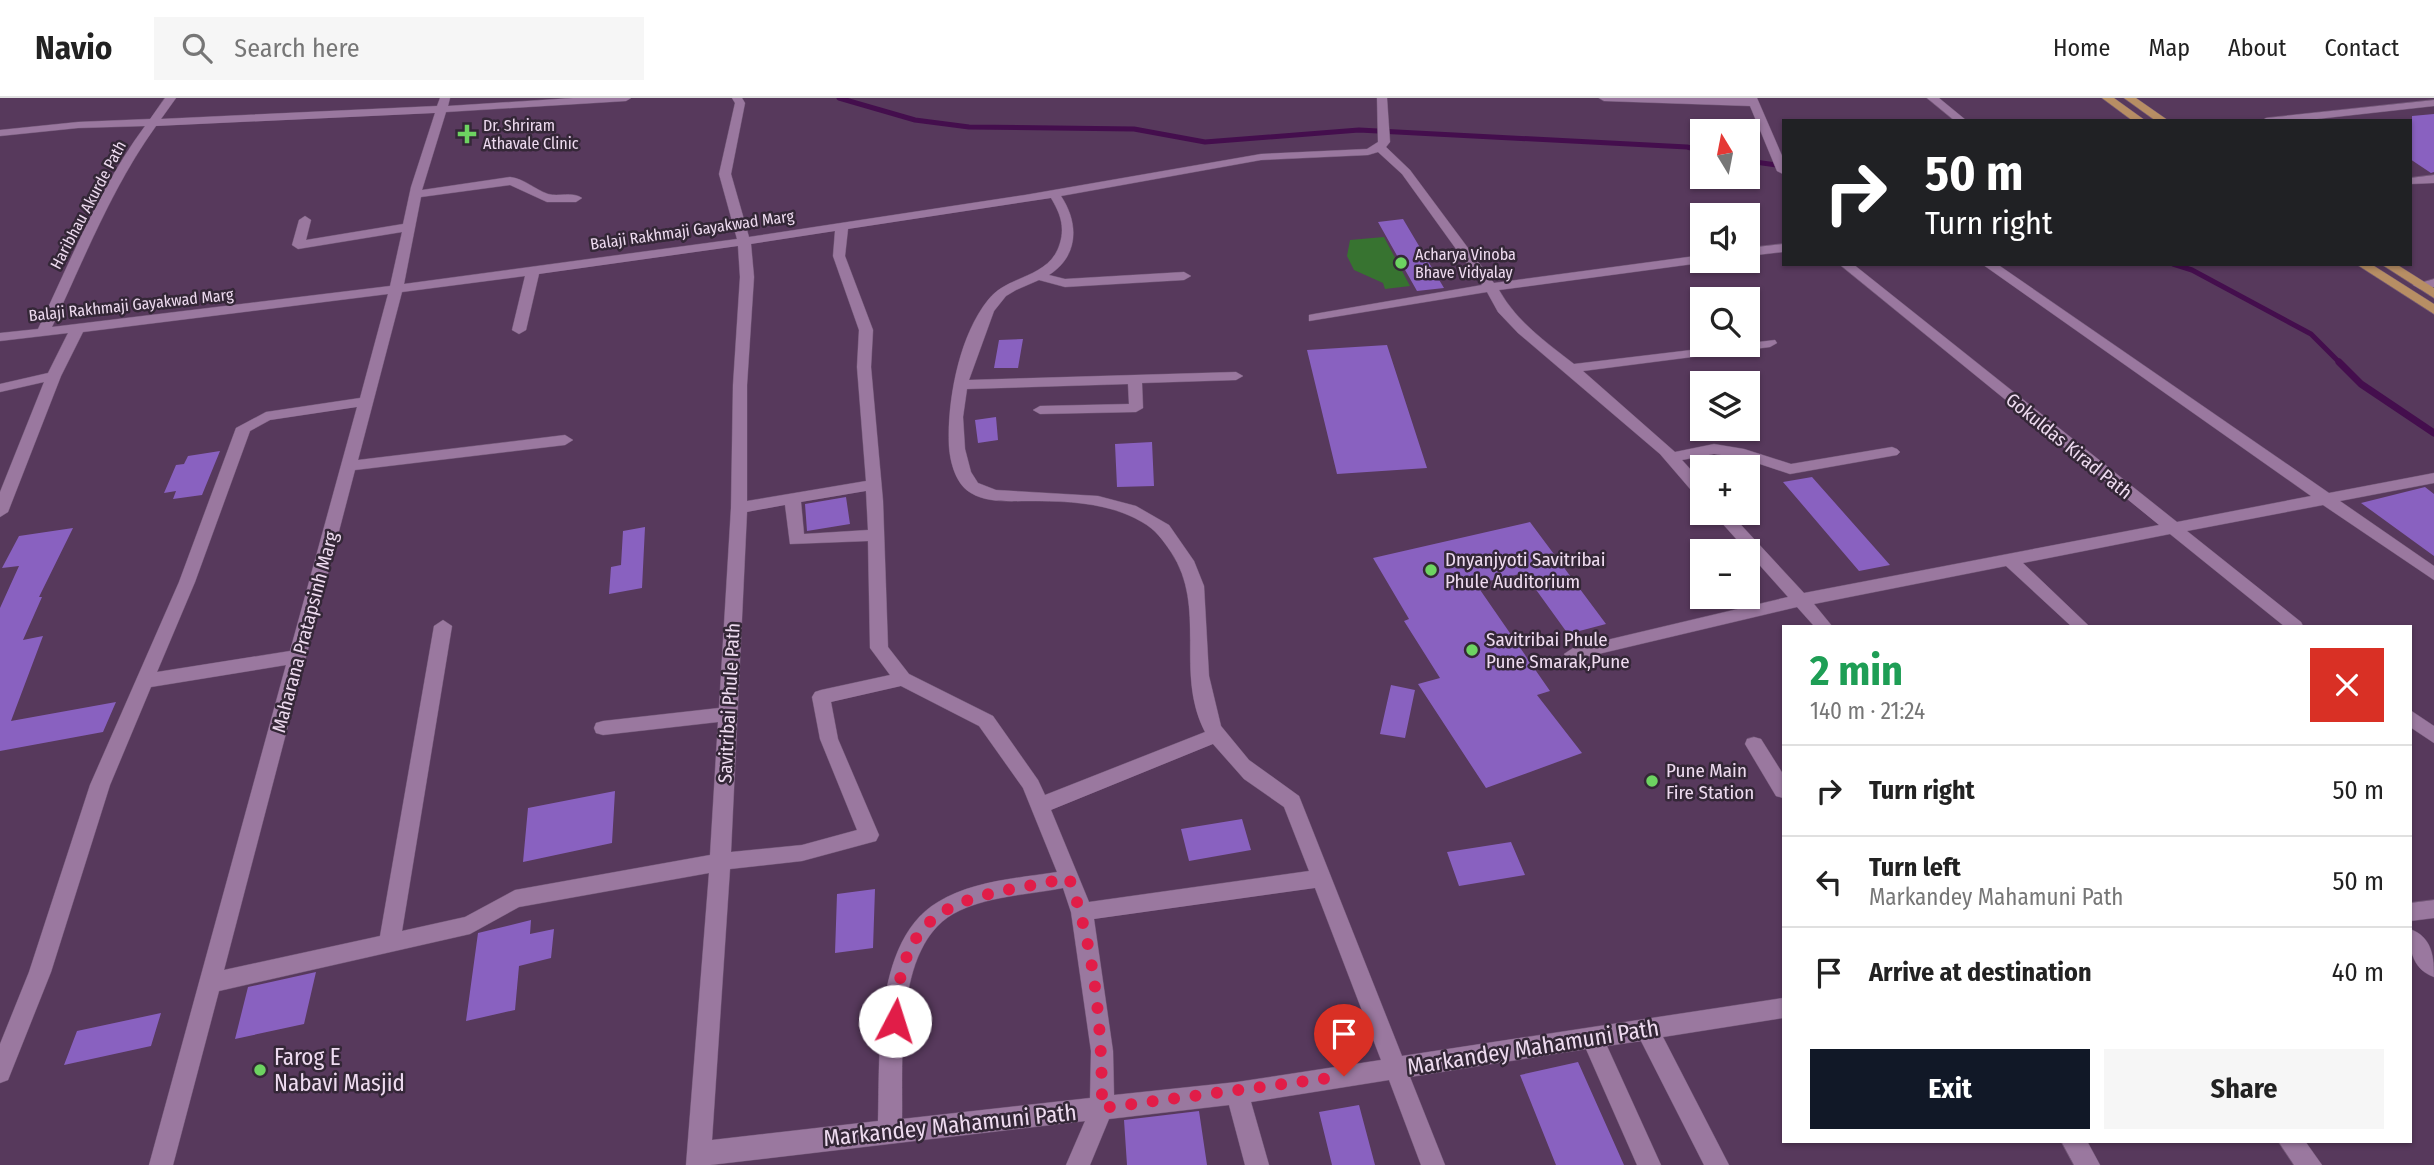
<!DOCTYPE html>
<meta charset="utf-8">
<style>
body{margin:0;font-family:"Fira Sans Condensed",sans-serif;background:#f6f6f6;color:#222;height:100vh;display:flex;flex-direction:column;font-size:26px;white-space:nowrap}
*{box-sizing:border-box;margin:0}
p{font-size:23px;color:#767676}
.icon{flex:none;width:38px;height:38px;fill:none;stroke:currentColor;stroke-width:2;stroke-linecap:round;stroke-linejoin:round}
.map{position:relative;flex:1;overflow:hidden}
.details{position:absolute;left:1782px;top:527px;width:630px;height:518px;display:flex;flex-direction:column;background:#fff;border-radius:0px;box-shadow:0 2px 5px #0004}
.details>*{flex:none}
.top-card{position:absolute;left:1782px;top:21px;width:630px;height:147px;border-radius:0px;box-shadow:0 2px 5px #0004;background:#202124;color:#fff;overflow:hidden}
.needle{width:46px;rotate:350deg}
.controls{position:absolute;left:1690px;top:21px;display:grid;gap:14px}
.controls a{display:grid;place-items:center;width:70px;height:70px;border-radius:0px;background:#fff;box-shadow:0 2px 5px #0004;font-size:35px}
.pin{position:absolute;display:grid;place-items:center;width:60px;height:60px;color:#fff;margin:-72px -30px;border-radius:50% 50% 50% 0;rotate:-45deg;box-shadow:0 0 7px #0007}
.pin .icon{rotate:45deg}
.me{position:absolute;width:77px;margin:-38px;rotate:5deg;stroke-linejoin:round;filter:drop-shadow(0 0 5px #0008)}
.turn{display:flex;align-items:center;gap:24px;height:147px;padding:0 28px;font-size:32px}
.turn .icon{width:91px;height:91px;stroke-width:2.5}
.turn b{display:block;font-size:49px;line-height:60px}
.round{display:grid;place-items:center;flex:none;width:74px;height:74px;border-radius:0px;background:#f6f6f6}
.overview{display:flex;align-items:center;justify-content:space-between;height:119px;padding:0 28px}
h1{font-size:42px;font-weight:700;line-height:52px;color:#1e9e55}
.button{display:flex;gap:14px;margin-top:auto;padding:14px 28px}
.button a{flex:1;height:80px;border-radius:0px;background:#111827;color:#fff;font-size:28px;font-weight:700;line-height:80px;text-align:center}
.button a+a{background:#f6f6f6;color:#222}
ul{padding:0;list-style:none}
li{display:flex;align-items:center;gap:21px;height:91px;padding:0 28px;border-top:2px solid #e0e0e0}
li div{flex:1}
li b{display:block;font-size:26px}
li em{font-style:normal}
header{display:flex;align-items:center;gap:42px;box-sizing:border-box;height:98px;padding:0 35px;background:#fff;border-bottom:2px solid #e0e0e0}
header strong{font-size:33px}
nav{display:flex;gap:38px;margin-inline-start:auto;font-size:24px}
.search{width:490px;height:63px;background:#f6f6f6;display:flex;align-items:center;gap:18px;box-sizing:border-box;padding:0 24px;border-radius:0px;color:#767676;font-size:26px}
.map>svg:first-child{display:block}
.green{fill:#377330}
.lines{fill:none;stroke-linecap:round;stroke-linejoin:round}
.stream-far1{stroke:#440e4d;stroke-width:5}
.stream{stroke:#440e4d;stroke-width:7}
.building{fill:#8961c0}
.minor-casing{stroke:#715776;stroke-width:1}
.major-casing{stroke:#715776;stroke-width:1}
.minor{fill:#9a789f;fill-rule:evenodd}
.major{fill:#b78e64;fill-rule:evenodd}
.route{stroke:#e11d48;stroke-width:12;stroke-dasharray:0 21.6}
.poi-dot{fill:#6dd361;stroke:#342737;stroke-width:2.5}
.labels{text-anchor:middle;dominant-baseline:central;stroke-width:5;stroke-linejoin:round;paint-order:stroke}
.far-poi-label{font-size:16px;fill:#eedbf0;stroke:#342737;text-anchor:start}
.far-street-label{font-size:16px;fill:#eedbf0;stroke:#342737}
.street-label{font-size:19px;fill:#eedbf0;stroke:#342737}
.poi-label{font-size:19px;fill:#eedbf0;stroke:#342737;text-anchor:start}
.near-street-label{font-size:23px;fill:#eedbf0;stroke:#342737}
.near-poi-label{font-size:23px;fill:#eedbf0;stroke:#342737;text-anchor:start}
</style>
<header>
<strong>Navio</strong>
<div class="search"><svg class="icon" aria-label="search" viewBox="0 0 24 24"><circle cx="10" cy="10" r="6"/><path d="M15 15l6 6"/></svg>Search here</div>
<nav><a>Home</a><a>Map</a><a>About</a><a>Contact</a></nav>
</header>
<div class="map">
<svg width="2434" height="1067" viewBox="0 0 2434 1067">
<rect width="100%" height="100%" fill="#57395c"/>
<path class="green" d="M1384,139L1410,188L1385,191L1383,185L1354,172L1347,158L1350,142Z"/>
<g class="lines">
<path class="stream-far1" d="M839,0L915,22L969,29L1134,31L1205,44L1359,32L1687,49L1703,53
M1748,63L1783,68
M2173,166L2192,172L2311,236L2341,266"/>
<path class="stream" d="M2339,264L2361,286L2434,335"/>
</g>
<path class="building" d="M2434,16V74L2431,75L2410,61V29L2412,31V18Z
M1403,121L1444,190L1417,193L1378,124Z
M1023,241L1018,270H994L999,242Z
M1387,247L1427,370L1337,376L1307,252Z
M996,319L998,342L978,345L975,322Z
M1152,344L1154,388L1117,389L1115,346Z
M220,353L202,397L173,401L176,393L164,395L176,367L184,366L188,358Z
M1812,379L1890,467L1859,473L1783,384Z
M2425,389L2434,396V458L2361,405Z
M846,399L850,426L807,433L805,406Z
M1530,424L1606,526L1568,536L1524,475L1476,486L1550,593L1537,597L1582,655L1486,690L1418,586L1440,580L1404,523L1409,521L1373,460Z
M645,429L642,490L609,496L611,469L621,467L623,433Z
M73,430L39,499H42L23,542L43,538L11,623L116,604L103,634L0,653V510L19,468L2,470L19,438Z
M1391,587L1415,592L1405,640L1380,636Z
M615,693L612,745L523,764L528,710Z
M1242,721L1251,752L1189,763L1181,731Z
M1511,744L1525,777L1459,788L1447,754Z
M875,791L873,850L835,855L837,796Z
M531,822L530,836L554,831L551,860L519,868L515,912L466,923L478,835Z
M316,874L304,926L235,941L248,889Z
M161,915L151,948L64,967L77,933Z
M1578,964L1624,1067H1556L1520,977Z
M1359,1007L1375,1067H1332L1319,1014Z
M1199,1013L1207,1067H1127L1124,1022Z"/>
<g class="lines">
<g class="minor-casing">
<path id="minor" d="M165,0H176L161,21L437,8L440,0H450L448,8L573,0H631L626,3L446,14L422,92L510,79C525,81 534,91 548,96C559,99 572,93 582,100L576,104H547L510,87L421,99L404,186L737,141L719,76L735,5L732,0H742L745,5L731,76L749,139L1025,97L1261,56L1367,51L1378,44L1377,0H1387L1390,44L1386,49L1410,72L1494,185L1703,157V163L1708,164L1499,192C1517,224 1546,244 1574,266L1775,242L1777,245L1770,249L1583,273L1675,354L1714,346L1744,351L1791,366L1892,349L1897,351L1900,354L1897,357L1790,376L1742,360L1714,356L1682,362L1703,385V400L1697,399L1660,356L1518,235L1498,214L1487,194L1309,223V217L1314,216L1482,187L1402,76L1378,54L1368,57L1261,62L1061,98C1079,125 1079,158 1049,177L1065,181L1184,174L1191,178L1184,182L1065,189L1039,182L1016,192L1006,198L994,213L969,282L1236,274L1243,278L1236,282L1142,285L1143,310L1136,314L1040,316L1033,312L1040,308L1129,306L1128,286L967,291L963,319L965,351L971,374L978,385L996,392L1098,398L1136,408L1169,427L1194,463L1204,488L1209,578L1221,628L1249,662L1299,698L1402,958L1783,900V920L1663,939L1729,1067H1704L1641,943L1607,948L1661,1067H1637L1586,951L1410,979L1445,1067H1421L1389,982L1251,1004L1269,1067H1245L1229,1007L1109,1021L1090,1067H1066L1085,1023L710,1067H686L709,775L519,809L470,836L219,893L173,1067H149L286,567L151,589L110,687L51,874L8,982L0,985V946L29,874L90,687L179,484L236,330L266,314L360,300L388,196L83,234L61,278L8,414L0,419V394L44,284L0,294V286L48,275L68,235L0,243V235L38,231C71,162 99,90 145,28L78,30L0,38V32L78,24L150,21ZM435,15L411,89L403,126L306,142L311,122L305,118L299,122L292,147L298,151L402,134L390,188L52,229C84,161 112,89 156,28ZM1051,100C1060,115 1065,128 1060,145C1050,181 1008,176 988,202C959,238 947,303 949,348C950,364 956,387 971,395C987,405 1010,403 1028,403C1066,403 1108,404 1142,424C1156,432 1162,441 1171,454C1208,510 1174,574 1205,634L1045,697L1038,682L993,618L909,576L888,549L883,403L871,269L873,232L845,158L848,131ZM835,133L833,158L859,232L857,269L866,383L747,403V287L754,179L751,146ZM738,148L740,179L733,287L731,410L719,610L603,623L596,625L594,630L596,635L603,637L718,624L710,757L515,792L465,819L402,833L452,528L443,522L434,528L380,838L224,872L355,372L565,347L573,342L565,337L358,362L402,194L525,178L512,232L519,236L526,232L539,176ZM357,309L290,553L157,574L195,484L250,333L270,322ZM866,393L868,432L804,436L801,404ZM785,407L790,446L868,443L870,550L890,577L821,592L815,594L812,599L820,641L857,732L802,747L731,754L747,414ZM901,588L979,628L1023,690L1057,774C1019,780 972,783 938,804C873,842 880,958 878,1023L712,1042L730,771L802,763L876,743L879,737L838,641L831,604ZM1213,646L1244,681L1284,709L1309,773L1089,804L1051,712ZM1063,790L1071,814L1091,953L1090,1000L902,1021C903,961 894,850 953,816C985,798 1028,797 1063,790ZM1315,790L1381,962L1237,984L1114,997L1113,953L1094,821Z
M1599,0H1757L1783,60V76L1777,73L1750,8L1604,3Z
M1927,0H1939L1967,23H1955Z
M2434,2V8L2299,23H2261L2266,20Z
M2434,77V85L2410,86V80Z
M1783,146V154L1748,158V150Z
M1839,166H1853L2177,424L2311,398L1982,166H1997L2329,395L2434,375V385L2340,403L2434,468V482L2323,407L2187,433L2301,524L2303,528H2284L2170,436L2023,465L2089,528H2071L2006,468L1814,506L1832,528H1814L1797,509L1573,562L1567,561L1564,556L1573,550L1788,499L1713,415H1730L1804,495L2159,427Z
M2434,181V189L2420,191L2413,187Z
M2410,612L2434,628V645L2410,629Z
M1754,639L1761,641L1783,676V700L1776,698L1745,646L1747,641Z
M2434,802V820L2410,823V805Z
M2410,831C2432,839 2434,858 2434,879C2412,871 2409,851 2410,831Z
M2061,1043H2087L2100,1067H2074Z
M2278,1043H2305L2322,1067H2294Z"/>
</g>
<g class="major-casing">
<path id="major" d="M2102,0H2114L2146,23H2133Z
M2124,0H2136L2169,23H2156Z
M2356,166H2371L2434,206V216Z
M2381,166H2396L2434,190V200Z"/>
</g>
<use href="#minor" class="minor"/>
<use href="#major" class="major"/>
</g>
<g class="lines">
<path class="route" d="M895,923C901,797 967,801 1069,780C1096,854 1102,933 1102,1010L1344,978"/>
</g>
<g class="poi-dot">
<path d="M463.5 25.5h7v7h7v7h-7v7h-7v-7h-7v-7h7z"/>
<circle cx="1401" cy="165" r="7"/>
<circle cx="1431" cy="472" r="7"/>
<circle cx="1472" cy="552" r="7"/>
<circle cx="1652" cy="683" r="7"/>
<circle cx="260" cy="972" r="7"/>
</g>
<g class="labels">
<g class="far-poi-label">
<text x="483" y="27">Dr. Shriram<tspan x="483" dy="18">Athavale Clinic</tspan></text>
<text x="1415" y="156">Acharya Vinoba<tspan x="1415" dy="18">Bhave Vidyalay</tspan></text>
</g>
<g class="far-street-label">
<text transform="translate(88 107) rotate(-62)">Haribhau Akurde Path</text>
<text transform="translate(692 132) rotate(-8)">Balaji Rakhmaji Gayakwad Marg</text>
<text transform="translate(131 207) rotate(-6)">Balaji Rakhmaji Gayakwad Marg</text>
</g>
<g class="street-label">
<text transform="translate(2069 348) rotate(39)">Gokuldas Kirad Path</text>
<text transform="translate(305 534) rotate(-75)">Maharana Pratapsinh Marg</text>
<text transform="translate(729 605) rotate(-87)">Savitribai Phule Path</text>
</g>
<g class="poi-label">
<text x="1445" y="461">Dnyanjyoti Savitribai<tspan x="1445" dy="22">Phule Auditorium</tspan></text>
<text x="1486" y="541">Savitribai Phule<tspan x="1486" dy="22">Pune Smarak,Pune</tspan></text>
<text x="1666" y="672">Pune Main<tspan x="1666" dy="22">Fire Station</tspan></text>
</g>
<g class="near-street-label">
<text transform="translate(1533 949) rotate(-9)">Markandey Mahamuni Path</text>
<text transform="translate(950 1027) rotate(-6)">Markandey Mahamuni Path</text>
</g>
<g class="near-poi-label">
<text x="274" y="959">Farog E<tspan x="274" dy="26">Nabavi Masjid</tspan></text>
</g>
</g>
</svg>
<div class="controls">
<a><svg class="needle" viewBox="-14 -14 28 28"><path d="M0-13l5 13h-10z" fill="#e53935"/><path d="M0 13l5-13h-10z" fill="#767676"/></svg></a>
<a><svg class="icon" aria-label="sound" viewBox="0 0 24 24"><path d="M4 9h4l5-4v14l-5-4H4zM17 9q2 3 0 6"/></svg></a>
<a><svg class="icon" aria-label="search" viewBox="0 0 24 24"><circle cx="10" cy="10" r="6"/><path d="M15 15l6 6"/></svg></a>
<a><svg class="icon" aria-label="layers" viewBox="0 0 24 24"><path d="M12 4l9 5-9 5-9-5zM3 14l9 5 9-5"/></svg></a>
<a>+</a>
<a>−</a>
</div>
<div class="pin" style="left:1344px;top:978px;background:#d93025"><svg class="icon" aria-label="arrive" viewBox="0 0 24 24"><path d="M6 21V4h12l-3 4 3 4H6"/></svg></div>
<svg class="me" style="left:895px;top:923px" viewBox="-20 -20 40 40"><circle r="19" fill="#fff"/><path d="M0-13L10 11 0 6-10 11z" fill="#e11d48"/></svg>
<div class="top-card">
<div class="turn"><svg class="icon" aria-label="right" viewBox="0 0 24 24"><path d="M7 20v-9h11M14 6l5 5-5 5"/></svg><div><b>50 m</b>Turn right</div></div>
</div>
<section class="details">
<div class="overview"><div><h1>2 min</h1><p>140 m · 21:24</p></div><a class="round" style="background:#d93025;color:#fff"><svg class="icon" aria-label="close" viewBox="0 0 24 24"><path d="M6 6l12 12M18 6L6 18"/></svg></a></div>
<ul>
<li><svg class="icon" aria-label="right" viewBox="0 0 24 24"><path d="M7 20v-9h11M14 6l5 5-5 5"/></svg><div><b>Turn right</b></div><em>50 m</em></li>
<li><svg class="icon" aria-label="left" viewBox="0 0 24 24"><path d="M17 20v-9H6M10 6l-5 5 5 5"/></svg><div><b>Turn left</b><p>Markandey Mahamuni Path</p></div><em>50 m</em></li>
<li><svg class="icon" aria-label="arrive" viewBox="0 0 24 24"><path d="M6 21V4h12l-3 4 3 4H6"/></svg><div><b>Arrive at destination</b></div><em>40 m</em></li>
</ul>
<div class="button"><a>Exit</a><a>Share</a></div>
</section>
</div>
